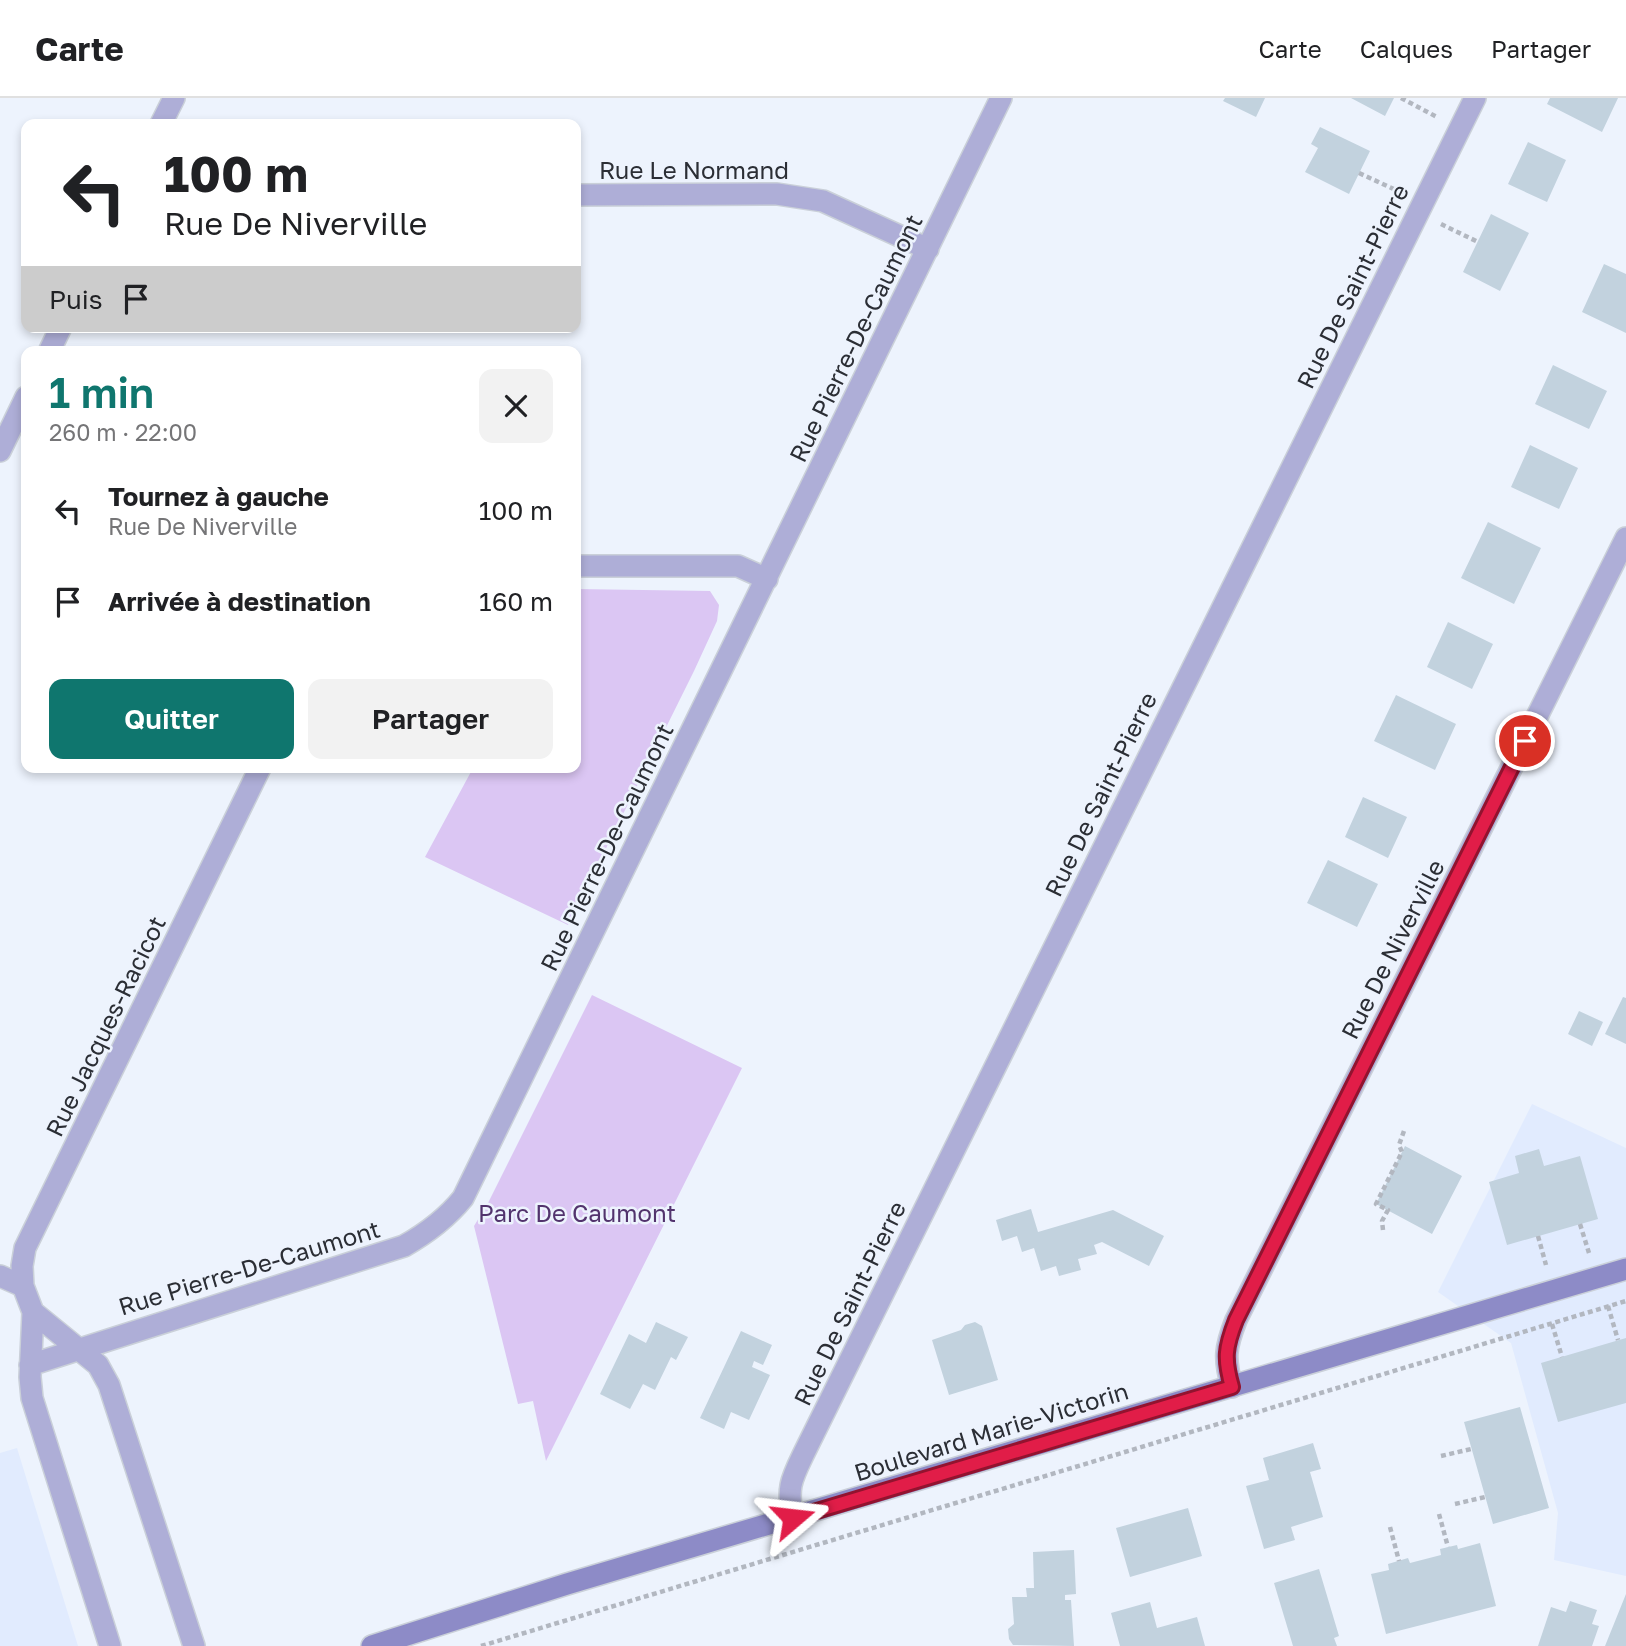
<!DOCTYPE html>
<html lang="fr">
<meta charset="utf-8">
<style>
body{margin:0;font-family:"Golos Text",sans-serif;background:#f2f2f2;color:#202124;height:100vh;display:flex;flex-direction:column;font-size:26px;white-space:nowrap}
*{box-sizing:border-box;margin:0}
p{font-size:23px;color:#757577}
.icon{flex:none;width:38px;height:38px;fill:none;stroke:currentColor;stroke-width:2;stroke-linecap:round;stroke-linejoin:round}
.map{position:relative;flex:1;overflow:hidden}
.drawer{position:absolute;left:21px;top:248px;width:560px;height:427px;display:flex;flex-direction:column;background:#fff;border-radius:14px;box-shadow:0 4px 10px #0003}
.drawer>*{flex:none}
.banner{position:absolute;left:21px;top:21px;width:560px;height:214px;border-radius:14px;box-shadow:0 4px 10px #0003;background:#fff;color:#202124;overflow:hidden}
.pin{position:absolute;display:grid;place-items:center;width:60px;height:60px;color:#fff;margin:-30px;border:4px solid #fff;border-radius:50%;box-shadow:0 2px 7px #0007}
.me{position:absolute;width:77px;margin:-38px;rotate:73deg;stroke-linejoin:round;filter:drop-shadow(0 0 5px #0008)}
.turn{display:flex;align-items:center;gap:24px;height:147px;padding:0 28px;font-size:32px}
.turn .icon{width:91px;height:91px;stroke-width:2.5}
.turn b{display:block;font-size:49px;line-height:60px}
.then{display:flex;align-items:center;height:66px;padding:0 28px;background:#0003;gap:14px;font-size:26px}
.round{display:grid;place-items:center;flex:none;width:74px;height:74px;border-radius:14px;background:#f2f2f2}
.overview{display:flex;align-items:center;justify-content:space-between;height:119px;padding:0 28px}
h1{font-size:42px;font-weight:600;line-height:52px;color:#0f766e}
.primary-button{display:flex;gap:14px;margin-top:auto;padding:14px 28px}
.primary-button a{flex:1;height:80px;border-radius:14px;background:#0f766e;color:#fff;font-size:28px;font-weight:600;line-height:80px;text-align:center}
.primary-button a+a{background:#f2f2f2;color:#202124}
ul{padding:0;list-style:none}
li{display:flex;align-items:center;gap:21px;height:91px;padding:0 28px}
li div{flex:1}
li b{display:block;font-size:26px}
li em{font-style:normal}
header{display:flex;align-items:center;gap:42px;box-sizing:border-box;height:98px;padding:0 35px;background:#fff;border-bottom:2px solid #e0e0e0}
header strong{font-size:33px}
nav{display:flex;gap:38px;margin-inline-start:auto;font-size:24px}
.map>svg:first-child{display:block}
.built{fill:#e1ebfe}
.green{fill:#dbc6f3}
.building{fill:#c2d2de}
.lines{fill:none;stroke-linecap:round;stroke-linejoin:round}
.street-casing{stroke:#cad0d9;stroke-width:24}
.secondary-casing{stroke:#cad0d9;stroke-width:24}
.path{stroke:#b2b7c0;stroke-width:4.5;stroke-dasharray:5 3.5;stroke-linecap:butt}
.street{stroke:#aeaed7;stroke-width:21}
.secondary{stroke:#8d8bc7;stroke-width:21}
.route-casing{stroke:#92132f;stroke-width:18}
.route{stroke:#e11d48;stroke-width:12}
.labels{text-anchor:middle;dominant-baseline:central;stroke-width:5;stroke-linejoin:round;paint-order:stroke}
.street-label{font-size:24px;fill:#2b2e35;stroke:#edf3fd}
.park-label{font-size:24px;fill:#52336d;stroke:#edf3fd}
</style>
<header>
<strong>Carte</strong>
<nav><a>Carte</a><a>Calques</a><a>Partager</a></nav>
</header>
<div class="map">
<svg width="1626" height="1548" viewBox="0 0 1626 1548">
<rect width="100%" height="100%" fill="#edf3fd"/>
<path class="built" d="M1532,1006L1626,1050V1478L1554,1462L1558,1415L1511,1245L1438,1194Z
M17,1350L78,1548H0V1355Z"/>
<path class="green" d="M576,491L710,493L719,507L717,523L694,573L568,827L425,759L473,670H576Z
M592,897L742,970L546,1363L533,1303L518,1306L474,1128L488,1105Z"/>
<path class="building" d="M1225,0H1265L1256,19L1223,3Z
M1351,0H1394L1385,18Z
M1550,0H1618L1602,34L1547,6Z
M1320,29L1370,53L1349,96L1305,74L1318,50L1311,46Z
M1528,44L1566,62L1547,104L1508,86Z
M1491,116L1529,135L1500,193L1463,174Z
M1604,166L1626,176V235L1582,214Z
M1553,267L1607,293L1589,331L1535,306Z
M1530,347L1578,370L1559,411L1511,389Z
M1488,424L1541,450L1514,506L1461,480Z
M1448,524L1493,546L1472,591L1427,569Z
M1396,597L1456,626L1435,672L1374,643Z
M1363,699L1407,719L1388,760L1345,739Z
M1328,762L1378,786L1357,829L1307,805Z
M1623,899L1626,900V946L1605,936Z
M1579,913L1603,924L1592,948L1568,936Z
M1405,1048L1462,1078L1432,1136L1376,1106Z
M1539,1051L1544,1068L1580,1058L1598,1121L1507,1147L1489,1084L1519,1075L1515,1058Z
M1031,1111L1038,1134L1113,1112L1164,1138L1149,1168L1102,1144L1094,1147L1097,1156L1078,1161L1081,1172L1059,1178L1056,1168L1041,1173L1034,1150L1022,1154L1017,1138L1002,1143L996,1122Z
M656,1224L688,1239L676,1262L671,1259L655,1292L643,1286L630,1311L600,1296L629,1236L646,1245Z
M975,1224L982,1228L998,1282L949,1297L932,1242L961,1232L965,1227Z
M741,1233L772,1247L763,1267L754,1263L752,1269L770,1277L749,1322L731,1314L724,1331L700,1320Z
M1626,1240V1305L1558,1324L1541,1265Z
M1520,1309L1549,1410L1493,1426L1464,1324Z
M1313,1345L1321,1371L1310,1374L1323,1419L1291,1429L1295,1442L1264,1451L1246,1388L1269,1382L1263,1360Z
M1188,1410L1202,1458L1130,1479L1116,1430Z
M1480,1445L1496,1508L1386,1536L1371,1476L1389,1472L1388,1466L1408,1460L1410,1465L1441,1457L1440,1451L1457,1447L1458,1451Z
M1074,1452L1076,1496L1065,1497V1502H1071L1074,1548L1013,1547L1009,1541L1008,1531L1014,1526L1012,1499H1027L1026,1490H1034L1033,1454Z
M1319,1471L1339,1538L1334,1540L1337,1548H1293L1274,1485Z
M1626,1496V1548H1605Z
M1570,1503L1597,1512L1592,1526L1599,1528L1592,1548H1538L1551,1509L1566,1514Z
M1150,1504L1157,1530L1197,1519L1205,1548H1120L1111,1515Z"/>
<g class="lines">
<g class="street-casing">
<path id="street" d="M161,26L174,0
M576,97L777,96L823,103L928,151
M49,254L61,229
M0,353L26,299
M576,468H738L767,481
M0,1178L23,1188
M33,1214L98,1267L109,1287L194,1548
M30,1267L404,1148C427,1135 446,1121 463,1100L1001,0
M1232,1289C1224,1261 1225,1250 1236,1222L1626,440
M793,1420C786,1389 792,1380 805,1353L1475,0
M110,1548L32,1300L30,1279L33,1214L23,1188L22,1168L25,1150L260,670"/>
</g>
<g class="secondary-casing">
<path id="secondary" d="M372,1548L567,1486L1626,1171"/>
</g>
<path class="path" d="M1401,0L1437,19
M1359,75L1400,94
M1441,126L1478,144
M1580,1126L1589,1155
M1383,1132L1382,1123L1388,1112L1376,1106L1402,1054L1399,1047L1404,1033
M1538,1138L1546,1167
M1608,1208L1618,1242
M1552,1226L1562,1259
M1441,1358L1471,1351
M1455,1406L1485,1399
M1439,1416L1448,1449
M1390,1429L1399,1463
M481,1548L1626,1203"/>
<use href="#street" class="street"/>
<use href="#secondary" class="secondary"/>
</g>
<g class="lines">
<g class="route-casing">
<path id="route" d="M793,1420L1232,1289C1224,1261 1225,1250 1236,1222L1525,643"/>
</g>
<use href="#route" class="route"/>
</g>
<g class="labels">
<g class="street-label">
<text x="694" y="71">Rue Le Normand</text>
<text transform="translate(1352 188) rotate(-64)">Rue De Saint-Pierre</text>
<text transform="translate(855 240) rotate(-64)">Rue Pierre-De-Caumont</text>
<text transform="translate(1100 696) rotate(-64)">Rue De Saint-Pierre</text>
<text transform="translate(606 749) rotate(-64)">Rue Pierre-De-Caumont</text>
<text transform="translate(1392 851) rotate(-63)">Rue De Niverville</text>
<text transform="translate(105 928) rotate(-64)">Rue Jacques-Racicot</text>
<text transform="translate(249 1169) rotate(-17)">Rue Pierre-De-Caumont</text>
<text transform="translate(849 1205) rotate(-64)">Rue De Saint-Pierre</text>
<text transform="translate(991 1333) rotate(-17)">Boulevard Marie-Victorin</text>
</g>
<g class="park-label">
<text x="577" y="1114">Parc De Caumont</text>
</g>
</g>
</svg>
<div class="pin" style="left:1525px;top:643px;background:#d93025"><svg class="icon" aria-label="arrive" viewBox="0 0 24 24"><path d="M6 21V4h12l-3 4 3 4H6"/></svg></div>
<svg class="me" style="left:793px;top:1420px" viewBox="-20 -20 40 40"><path d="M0-17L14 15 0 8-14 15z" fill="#e11d48" stroke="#fff" stroke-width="4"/></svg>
<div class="banner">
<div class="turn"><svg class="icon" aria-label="left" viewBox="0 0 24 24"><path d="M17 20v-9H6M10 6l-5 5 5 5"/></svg><div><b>100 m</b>Rue De Niverville</div></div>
<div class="then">Puis<svg class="icon" aria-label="arrive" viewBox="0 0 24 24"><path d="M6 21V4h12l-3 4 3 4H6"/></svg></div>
</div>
<section class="drawer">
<div class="overview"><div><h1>1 min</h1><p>260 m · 22:00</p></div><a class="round"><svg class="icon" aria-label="close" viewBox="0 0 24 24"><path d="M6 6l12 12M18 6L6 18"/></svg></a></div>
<ul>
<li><svg class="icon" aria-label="left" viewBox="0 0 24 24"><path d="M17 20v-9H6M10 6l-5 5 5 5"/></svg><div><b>Tournez à gauche</b><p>Rue De Niverville</p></div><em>100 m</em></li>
<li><svg class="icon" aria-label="arrive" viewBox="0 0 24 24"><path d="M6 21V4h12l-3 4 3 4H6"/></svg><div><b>Arrivée à destination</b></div><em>160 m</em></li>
</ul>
<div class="primary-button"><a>Quitter</a><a>Partager</a></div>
</section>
</div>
